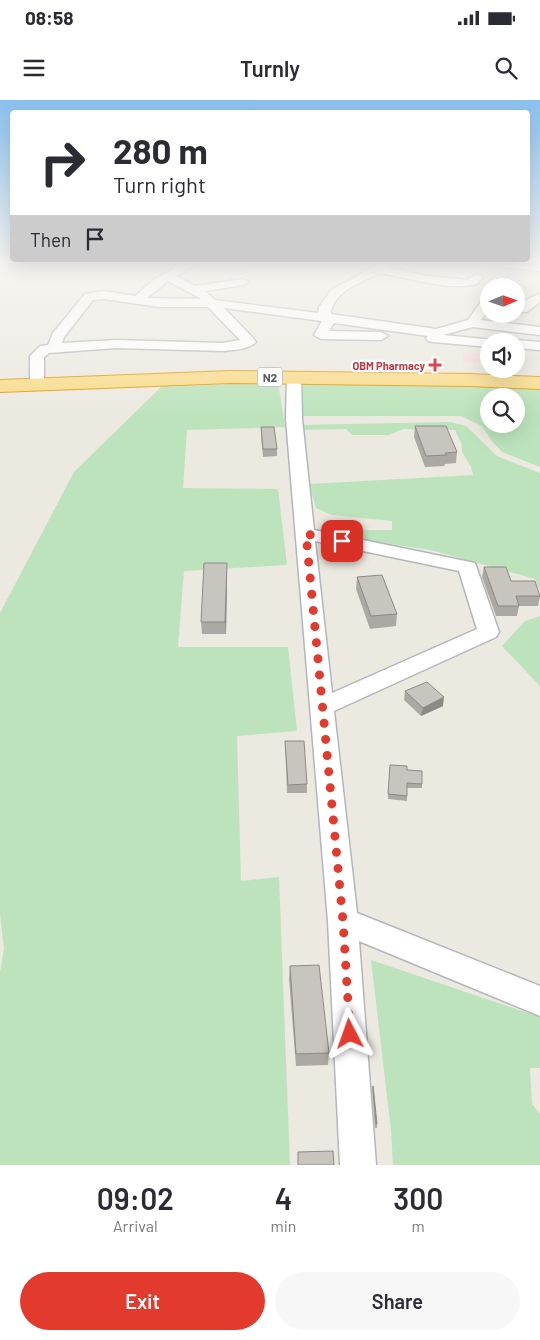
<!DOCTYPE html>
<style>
body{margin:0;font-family:Barlow,sans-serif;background:#f7f7f7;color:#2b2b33;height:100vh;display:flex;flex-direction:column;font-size:19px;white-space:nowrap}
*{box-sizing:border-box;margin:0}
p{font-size:16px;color:#7c7c81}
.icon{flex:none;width:28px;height:28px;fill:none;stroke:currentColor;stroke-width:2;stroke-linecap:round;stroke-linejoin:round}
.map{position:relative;height:1065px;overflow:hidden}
.sheet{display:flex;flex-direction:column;background:#fff;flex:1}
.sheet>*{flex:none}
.guide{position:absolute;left:10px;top:10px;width:520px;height:152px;border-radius:5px;box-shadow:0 5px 20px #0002;background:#fff;color:#2b2b33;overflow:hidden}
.needle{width:32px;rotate:88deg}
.buttons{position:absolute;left:480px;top:178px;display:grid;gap:10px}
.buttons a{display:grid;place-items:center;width:45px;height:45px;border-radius:50%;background:#fff;box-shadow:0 5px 20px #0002;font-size:25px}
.pin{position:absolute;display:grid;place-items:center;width:42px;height:42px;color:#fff;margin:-21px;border-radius:10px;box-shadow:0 2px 8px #0006}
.me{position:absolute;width:55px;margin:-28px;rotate:356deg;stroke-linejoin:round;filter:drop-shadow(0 0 4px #0008)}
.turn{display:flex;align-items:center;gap:18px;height:105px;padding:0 20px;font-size:22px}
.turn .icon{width:65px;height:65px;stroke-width:2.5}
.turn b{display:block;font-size:35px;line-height:42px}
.then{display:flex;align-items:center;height:48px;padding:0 20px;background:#0003;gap:10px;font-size:19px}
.eta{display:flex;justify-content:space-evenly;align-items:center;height:85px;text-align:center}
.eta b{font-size:30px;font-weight:600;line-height:35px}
.action{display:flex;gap:10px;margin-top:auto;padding:10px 20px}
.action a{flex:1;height:58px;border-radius:30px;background:#e33a2e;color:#fff;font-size:20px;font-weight:600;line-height:58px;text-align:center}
.action a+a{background:#f7f7f7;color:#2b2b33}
.status{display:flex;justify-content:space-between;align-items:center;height:35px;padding:0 25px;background:#fff;direction:ltr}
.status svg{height:14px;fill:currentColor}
header{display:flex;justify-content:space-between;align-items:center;height:65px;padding:0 20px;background:#fff;font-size:22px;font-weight:600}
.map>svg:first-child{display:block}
.medical{fill:#f9ddda}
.green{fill:#bde3bc;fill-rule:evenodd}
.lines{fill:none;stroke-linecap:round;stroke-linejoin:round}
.minor-casing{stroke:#b3b6ba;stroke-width:3}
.highway-casing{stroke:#e39b07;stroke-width:2}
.minor{fill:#fff;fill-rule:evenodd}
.highway{fill:#f9db89;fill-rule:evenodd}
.wall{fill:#aca9a4}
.shaded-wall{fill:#8c8a86}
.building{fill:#c8c5bf;stroke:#8c8a86}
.route{stroke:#e33a2e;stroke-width:9;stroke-dasharray:0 16.2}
.health-dot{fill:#e0444e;stroke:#fff;stroke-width:2}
.labels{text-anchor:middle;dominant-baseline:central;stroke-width:4.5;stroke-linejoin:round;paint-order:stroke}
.far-health-label{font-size:11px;font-weight:bold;fill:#be3a42;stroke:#fff;text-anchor:end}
.shield{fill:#fff;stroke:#8b8d90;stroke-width:1}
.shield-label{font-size:12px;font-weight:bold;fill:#595c60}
</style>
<div class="status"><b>08:58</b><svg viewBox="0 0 49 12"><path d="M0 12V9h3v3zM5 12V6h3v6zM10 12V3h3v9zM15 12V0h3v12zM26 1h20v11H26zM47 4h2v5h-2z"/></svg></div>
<header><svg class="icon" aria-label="menu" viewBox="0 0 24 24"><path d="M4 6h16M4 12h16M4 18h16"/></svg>Turnly<svg class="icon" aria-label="search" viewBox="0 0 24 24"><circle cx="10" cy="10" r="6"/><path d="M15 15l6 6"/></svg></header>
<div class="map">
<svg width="540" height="1065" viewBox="0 0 540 1065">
<rect width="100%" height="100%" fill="#ebe9e0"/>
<path class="medical" d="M462,252L489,254V263H463Z"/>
<path class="green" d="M278,282L285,327L187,330L183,388L278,389L287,465L184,471L178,547H288L297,631L237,636L241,781L279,777L290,1065H0V872L4,848L0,814V513L74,372L161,287Z
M297,282L540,287V367L502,352L491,340L482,326L461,316H298ZM489,296H516V324H489Z
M451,322L466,326L497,356L540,373V490L535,479L431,450L361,440L362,430H392V421L332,415L316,408L309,384L473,375L471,367L462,352V345L455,330L403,329L389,335H352L346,329L300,330V325Z
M540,516V586L502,546L525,521Z
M371,860L540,917V968H530L532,1004L540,1014V1065H393L391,1030Z"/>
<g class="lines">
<g class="minor-casing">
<path id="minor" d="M182,164H196L176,176L195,186L243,179L249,182L243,185L205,191L215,200L318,213L319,207L331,190L379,164H393L389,168L427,176L467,180L477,174L483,177L477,184C451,191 407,178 380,173C362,182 332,192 331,214L436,229L468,220L485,196L489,195V209L481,220L540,227V235L473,227L443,235L494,240L489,241V247L433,242L428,241L426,238L428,236L334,223L329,231L381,232L388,236L381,240L321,239L314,235L322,221L224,208L254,239L256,242C248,250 233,250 222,251L116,248L49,253L44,257V284L42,287H32L30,284V256L40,246L48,245L53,233L85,194L104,191L135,196L155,179ZM168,181L200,198L201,199L147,198ZM104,199L159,207H208L240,240L222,243L116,240L62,243L64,237L93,200Z
M498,164L540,165V171L504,167Z
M540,194V202L527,212H519L517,209C523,201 530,197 540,194Z
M516,240L540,242V250L516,248V241H511Z
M294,273L299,274L301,277L302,319L314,430L475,463L499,532L496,537L334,611L357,813L540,886V916L359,841L376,1065H340L328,821L286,319L287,277L289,274ZM315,441L459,471L477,529L332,593Z"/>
</g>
<g class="highway-casing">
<path id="highway" d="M231,271L470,274L540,277V289L470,286L231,283L0,292V280Z"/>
</g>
<use href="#minor" class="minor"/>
<use href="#highway" class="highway"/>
</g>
<path class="wall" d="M415,326L457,352L456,363L445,364L444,366L425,367L414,337Z
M261,327L277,349V356L263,357L261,335Z
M484,467L511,481L540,496L538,506H519L517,516H496L482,477Z
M227,475L226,534H202L201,522Z
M357,477L397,514L396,526L370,529L356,489Z
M405,591L443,606L421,616L404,600Z
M285,641L307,684V693H287Z
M390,665L407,670L422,684V688H407V701L388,699Z
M290,866L329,953L328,965L296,966L289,879Z
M373,986L377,1024V1028H375L372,990Z"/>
<path class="shaded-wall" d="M227,463V475L226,534L225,522Z
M444,597L443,606L421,616L423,608Z"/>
<path class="building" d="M415,326H446L457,352L445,353L446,355L426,356Z
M261,327H274L277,349H263Z
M204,463H227L225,522H201Z
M484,467H506L511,481H535L540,496H516L519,506H498Z
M382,475L397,514L371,516L357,477Z
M427,582L444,597L423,608L405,591Z
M285,641H304L307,684L288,685Z
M390,665L407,666V670L422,671V684L407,683V696L388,694Z
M319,865L329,953L296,954L290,866Z
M373,986L377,1024H376Z
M333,1051L334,1065H298V1052Z"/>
<linearGradient id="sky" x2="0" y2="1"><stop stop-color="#8bc1f0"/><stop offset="0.52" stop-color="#f6f5f1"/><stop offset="1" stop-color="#f6f5f1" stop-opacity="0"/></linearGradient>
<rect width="540" height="313" fill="url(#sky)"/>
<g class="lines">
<path class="route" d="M342,441L306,434L343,821L350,934"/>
</g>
<path class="health-dot" d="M432.5 257.5h5v5h5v5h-5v5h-5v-5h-5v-5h5z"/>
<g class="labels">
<g class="far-health-label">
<text x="425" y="265">OBM Pharmacy</text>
</g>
<rect class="shield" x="257.5" y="267.5" width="25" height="19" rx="4"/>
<g class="shield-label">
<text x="270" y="277">N2</text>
</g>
</g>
</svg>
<div class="buttons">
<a><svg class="needle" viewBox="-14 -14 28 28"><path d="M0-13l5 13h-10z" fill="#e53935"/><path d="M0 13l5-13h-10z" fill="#7c7c81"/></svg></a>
<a><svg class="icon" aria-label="sound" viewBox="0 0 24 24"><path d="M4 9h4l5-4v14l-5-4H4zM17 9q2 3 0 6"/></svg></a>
<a><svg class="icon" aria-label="search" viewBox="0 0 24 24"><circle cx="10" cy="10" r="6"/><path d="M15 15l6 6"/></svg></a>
</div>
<div class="pin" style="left:342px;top:441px;background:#d93025"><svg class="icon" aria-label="arrive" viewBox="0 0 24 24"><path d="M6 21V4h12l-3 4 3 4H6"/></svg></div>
<svg class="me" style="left:350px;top:934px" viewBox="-20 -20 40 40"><path d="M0-17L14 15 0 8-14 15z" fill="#e33a2e" stroke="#fff" stroke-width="4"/></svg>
<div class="guide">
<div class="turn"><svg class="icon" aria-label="right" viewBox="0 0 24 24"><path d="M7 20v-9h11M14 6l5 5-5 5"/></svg><div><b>280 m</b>Turn right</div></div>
<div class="then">Then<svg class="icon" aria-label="arrive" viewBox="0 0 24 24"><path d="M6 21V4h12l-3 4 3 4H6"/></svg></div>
</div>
</div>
<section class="sheet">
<div class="eta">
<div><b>09:02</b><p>Arrival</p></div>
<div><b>4</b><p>min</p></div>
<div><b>300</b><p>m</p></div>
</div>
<div class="action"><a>Exit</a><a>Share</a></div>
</section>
